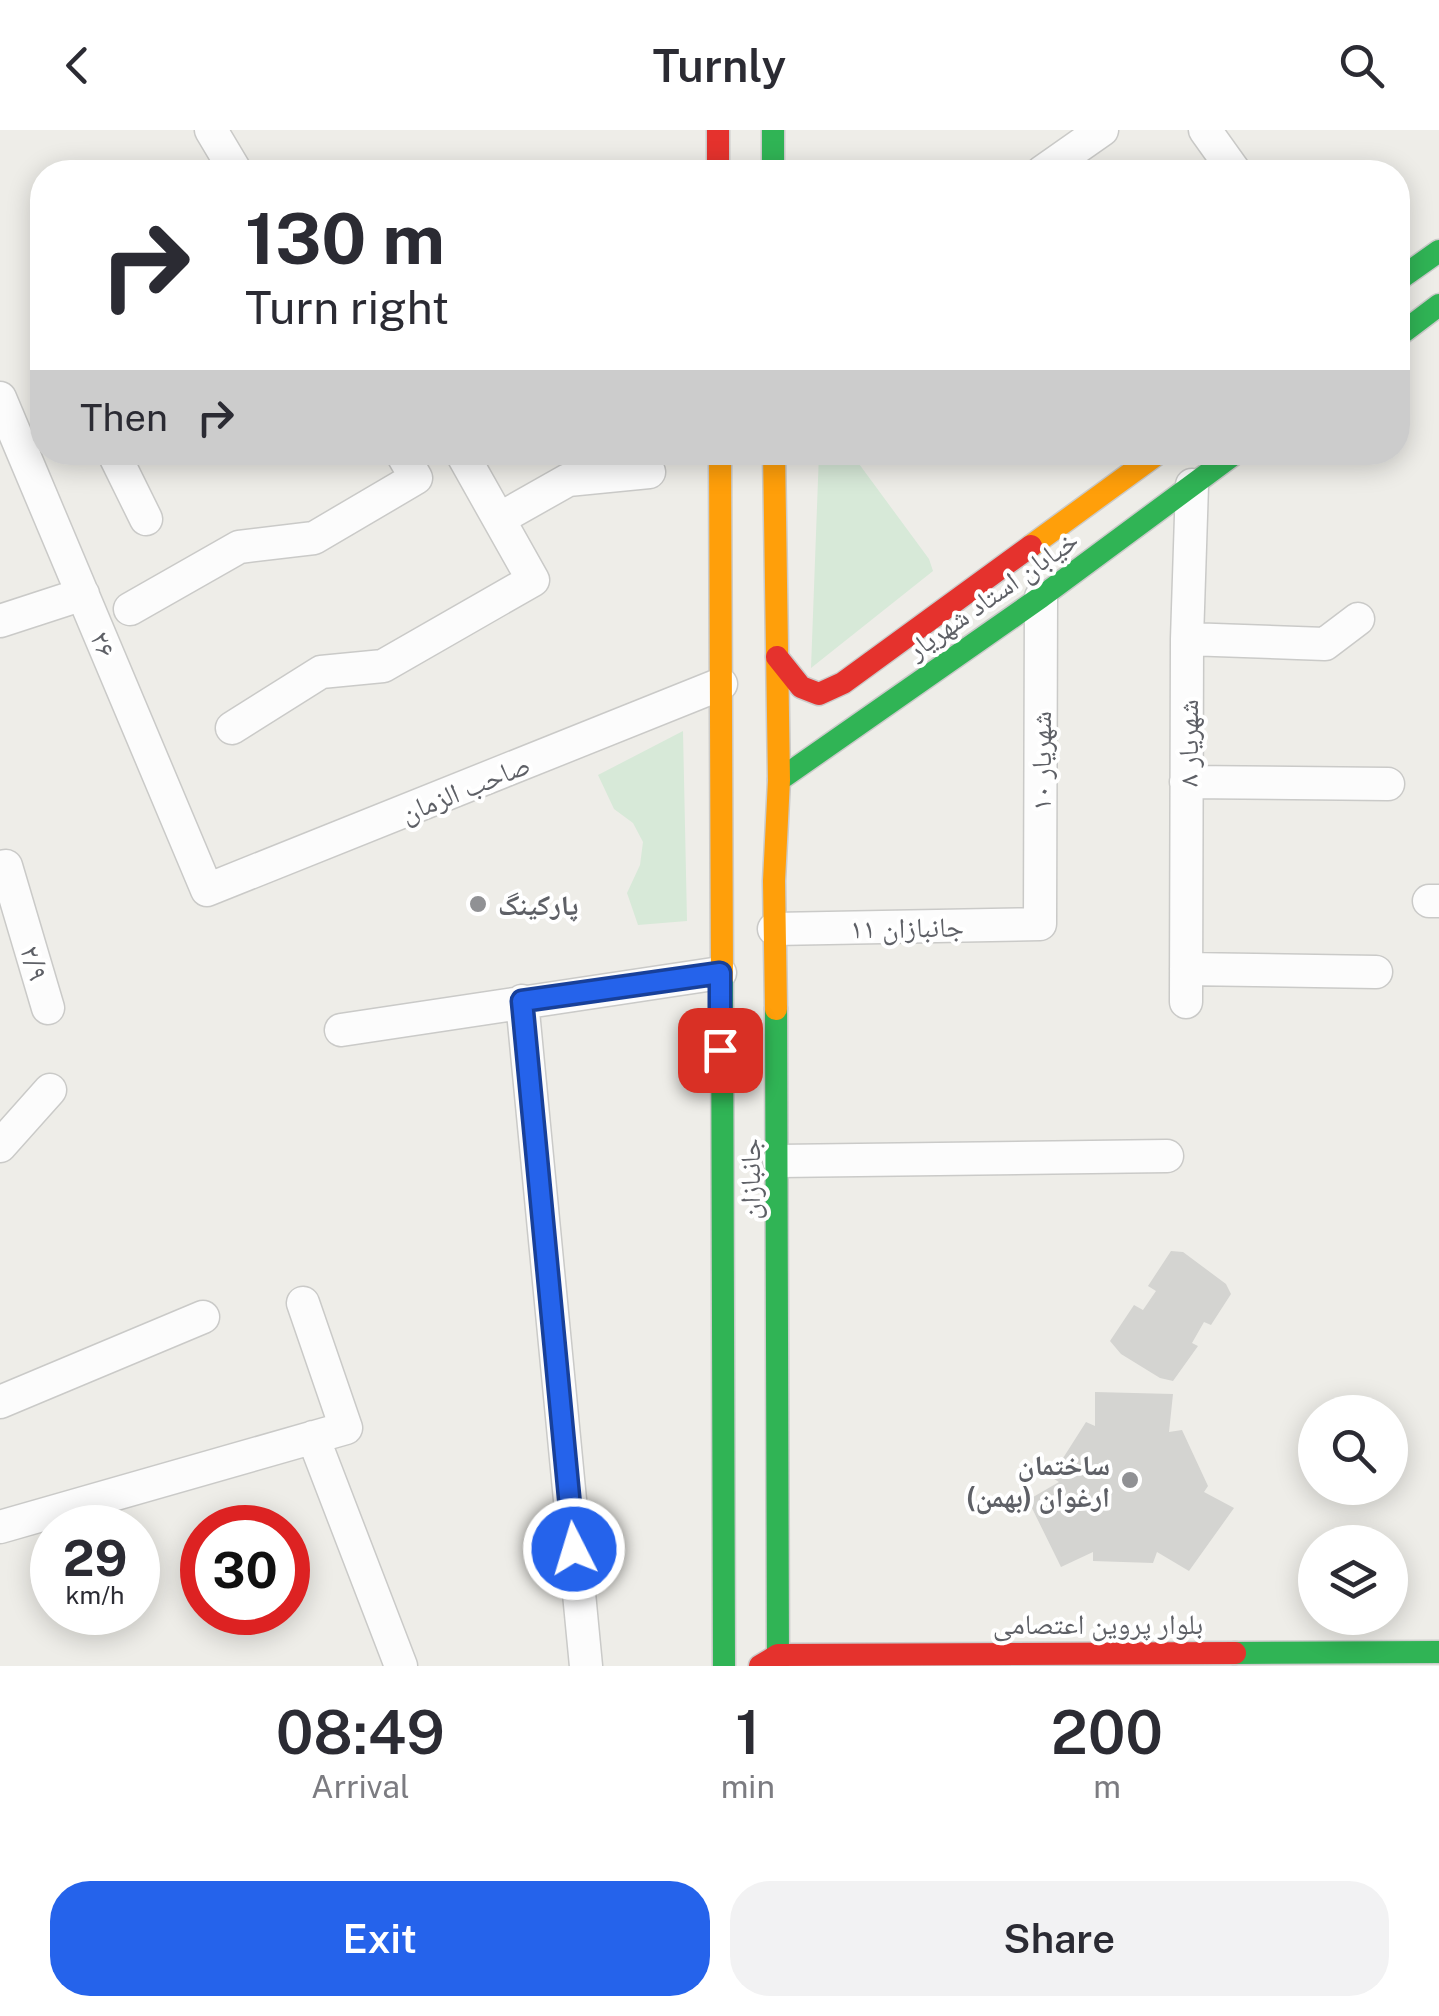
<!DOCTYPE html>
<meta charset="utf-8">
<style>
body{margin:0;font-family:"Public Sans","Noto Naskh Arabic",sans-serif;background:#f2f2f3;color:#2b2b33;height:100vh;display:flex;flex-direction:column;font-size:38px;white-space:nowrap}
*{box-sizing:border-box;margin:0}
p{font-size:32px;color:#7c7c81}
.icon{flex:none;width:55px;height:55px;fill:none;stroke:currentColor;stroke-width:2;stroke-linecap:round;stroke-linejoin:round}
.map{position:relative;height:1536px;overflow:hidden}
.panel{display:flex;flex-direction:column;background:#fff;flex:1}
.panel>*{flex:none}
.hud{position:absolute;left:30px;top:30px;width:1380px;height:305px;border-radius:40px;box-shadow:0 5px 25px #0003;background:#fff;color:#2b2b33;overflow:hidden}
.controls{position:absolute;left:1298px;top:1265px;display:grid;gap:20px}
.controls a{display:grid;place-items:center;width:110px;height:110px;border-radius:50%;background:#fff;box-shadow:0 5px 25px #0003;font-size:50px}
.speed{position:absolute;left:30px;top:1375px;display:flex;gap:20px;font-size:50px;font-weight:700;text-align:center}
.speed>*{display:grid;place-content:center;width:130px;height:130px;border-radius:50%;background:#fff;box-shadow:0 5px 25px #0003;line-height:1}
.speed small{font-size:25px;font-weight:400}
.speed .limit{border:15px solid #d22;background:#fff;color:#111}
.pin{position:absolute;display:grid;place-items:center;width:85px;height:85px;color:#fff;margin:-42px;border-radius:20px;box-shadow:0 5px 15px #0006}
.me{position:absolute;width:110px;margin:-55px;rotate:355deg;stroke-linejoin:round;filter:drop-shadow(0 0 8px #0008)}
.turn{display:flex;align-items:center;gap:35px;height:210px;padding:0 50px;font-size:45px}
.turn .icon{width:130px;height:130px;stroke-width:2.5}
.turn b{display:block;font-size:70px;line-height:85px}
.then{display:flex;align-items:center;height:95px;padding:0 50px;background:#0003;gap:20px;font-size:38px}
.eta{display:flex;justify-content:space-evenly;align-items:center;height:170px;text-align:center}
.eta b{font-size:60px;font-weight:600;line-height:70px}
.button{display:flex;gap:20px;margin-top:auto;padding:20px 50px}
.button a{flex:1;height:115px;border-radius:40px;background:#2563eb;color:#fff;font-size:40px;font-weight:600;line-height:115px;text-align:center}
.button a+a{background:#f2f2f3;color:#2b2b33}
header{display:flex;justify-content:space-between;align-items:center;height:130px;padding:0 50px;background:#fff;font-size:45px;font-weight:600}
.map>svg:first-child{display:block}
.green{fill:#d7e9d8}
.building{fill:#d4d4d1}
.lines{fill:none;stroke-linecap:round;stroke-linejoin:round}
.street-casing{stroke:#cacac8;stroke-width:35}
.fast-casing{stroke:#cbcbca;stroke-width:25}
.slow-casing{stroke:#cbcbca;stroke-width:25}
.jam-casing{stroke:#cbcbca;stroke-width:25}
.street{stroke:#fcfcfc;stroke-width:32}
.fast{stroke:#30b455;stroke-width:22}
.slow{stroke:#ff9f0a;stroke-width:22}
.jam{stroke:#e5322d;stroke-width:22}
.route-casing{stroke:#184099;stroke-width:25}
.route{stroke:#2563eb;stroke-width:18}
.poi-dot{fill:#909194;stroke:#fff;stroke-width:4}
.labels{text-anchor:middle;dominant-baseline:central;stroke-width:8;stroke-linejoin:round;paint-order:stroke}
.street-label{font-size:28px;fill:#5e6066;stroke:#fff}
.poi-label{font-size:28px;font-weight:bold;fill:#5e6066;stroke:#fff;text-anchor:start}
</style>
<header><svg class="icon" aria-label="back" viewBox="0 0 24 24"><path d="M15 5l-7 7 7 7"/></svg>Turnly<svg class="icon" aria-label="search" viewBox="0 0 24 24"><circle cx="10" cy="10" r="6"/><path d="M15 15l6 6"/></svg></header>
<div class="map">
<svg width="1439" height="1536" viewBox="0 0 1439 1536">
<rect width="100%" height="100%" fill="#eeede8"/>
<path class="green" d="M819,323H851L929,429L933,441L811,538Z
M683,601L687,791L638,795L627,763L640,735L643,712L633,693L614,679L598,645Z"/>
<path class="building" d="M1171,1121L1183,1122L1226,1154L1231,1164L1211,1195L1204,1192L1192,1213L1198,1216L1173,1251L1160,1248L1121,1224L1110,1211L1134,1175L1143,1180L1156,1161L1148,1156Z
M1095,1262L1173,1264L1169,1302L1182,1300L1208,1356L1204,1362L1234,1378L1189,1441L1157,1422L1153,1433L1093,1431V1422L1061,1437L1028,1370L1059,1352L1051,1347L1086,1292L1095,1296Z"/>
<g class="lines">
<g class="street-casing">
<path id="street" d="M211,0L236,42
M1205,0L1235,42
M1042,42L1102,0
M0,268L207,760L721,554
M113,322L146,389
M499,389L568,350L649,342
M130,479L239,417L314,408L416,348L401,322
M0,491L83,464
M1187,509L1325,514L1358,489
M232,598L321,542L383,536L533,450L461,322
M1186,652L1388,654
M0,737L6,736L48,878
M1429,771H1439
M774,799L1040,794L1041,467
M1186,839L1376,842
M522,871L586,1536
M1186,872L1187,509L1192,355
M341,900L720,843
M0,1016L50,960
M779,1031L1167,1026
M0,1272L203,1187
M313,1307L401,1536
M0,1397L346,1298L303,1173"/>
</g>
<g class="fast-casing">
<path id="fast" d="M773,0V42
M1398,150L1439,121
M1398,206L1439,175
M779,650L1041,467L1237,322
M722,848L724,1536
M776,879L778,1536
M1235,1523L1439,1522"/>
</g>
<g class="slow-casing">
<path id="slow" d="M720,322L722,848
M774,322L779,650L774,751L776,879
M1031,416L1160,322"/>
</g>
<g class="jam-casing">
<path id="jam" d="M718,0V42
M777,527L801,557L819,564L843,553L1031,416
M760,1536L778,1525L1235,1523"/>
</g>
<use href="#street" class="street"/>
<use href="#fast" class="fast"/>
<use href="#slow" class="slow"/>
<use href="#jam" class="jam"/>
</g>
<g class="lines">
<g class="route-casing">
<path id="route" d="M574,1419L522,871L720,843V920"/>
</g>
<use href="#route" class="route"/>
</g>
<g class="poi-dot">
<circle cx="478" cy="774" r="10"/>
<circle cx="1130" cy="1350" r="10"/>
</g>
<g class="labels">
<g class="street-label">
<text transform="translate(992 464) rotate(-35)">خیابان استاد شهریار</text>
<text transform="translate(104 514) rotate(67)">۲۶</text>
<text transform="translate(1187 613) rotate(-90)">شهریار ۸</text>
<text transform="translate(1040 631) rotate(-90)">شهریار ۱۰</text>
<text transform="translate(465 658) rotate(-22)">صاحب الزمان</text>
<text transform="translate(907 797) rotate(-1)">۱۱ جانبازان</text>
<text transform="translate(35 833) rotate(73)">۲/۹</text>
<text transform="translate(749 1049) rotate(-90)">جانبازان</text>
<text x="1098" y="1493">بلوار پروین اعتصامی</text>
</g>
<g class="poi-label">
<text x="498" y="774">پارکینگ</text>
<text x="1110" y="1334" text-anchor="end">ساختمان<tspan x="1110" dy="32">ارغوان (بهمن)</tspan></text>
</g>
</g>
</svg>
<div class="controls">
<a><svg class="icon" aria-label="search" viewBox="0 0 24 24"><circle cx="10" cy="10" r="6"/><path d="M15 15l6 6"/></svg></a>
<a><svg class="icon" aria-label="layers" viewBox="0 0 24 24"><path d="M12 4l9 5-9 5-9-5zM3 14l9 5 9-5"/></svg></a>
</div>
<div class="speed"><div>29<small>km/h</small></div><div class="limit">30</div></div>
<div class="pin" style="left:720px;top:920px;background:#d93025"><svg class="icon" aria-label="arrive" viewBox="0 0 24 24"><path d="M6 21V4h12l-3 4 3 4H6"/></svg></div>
<svg class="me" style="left:574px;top:1419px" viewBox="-20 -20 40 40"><circle r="17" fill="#2563eb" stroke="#fff" stroke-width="3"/><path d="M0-11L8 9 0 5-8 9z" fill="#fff"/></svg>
<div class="hud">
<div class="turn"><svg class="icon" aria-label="right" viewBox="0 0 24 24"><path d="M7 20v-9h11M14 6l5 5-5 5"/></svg><div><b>130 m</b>Turn right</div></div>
<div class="then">Then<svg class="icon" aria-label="right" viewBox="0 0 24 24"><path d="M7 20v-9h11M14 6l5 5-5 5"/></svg></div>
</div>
</div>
<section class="panel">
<div class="eta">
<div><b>08:49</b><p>Arrival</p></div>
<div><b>1</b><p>min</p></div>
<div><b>200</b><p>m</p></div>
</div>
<div class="button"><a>Exit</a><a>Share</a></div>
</section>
